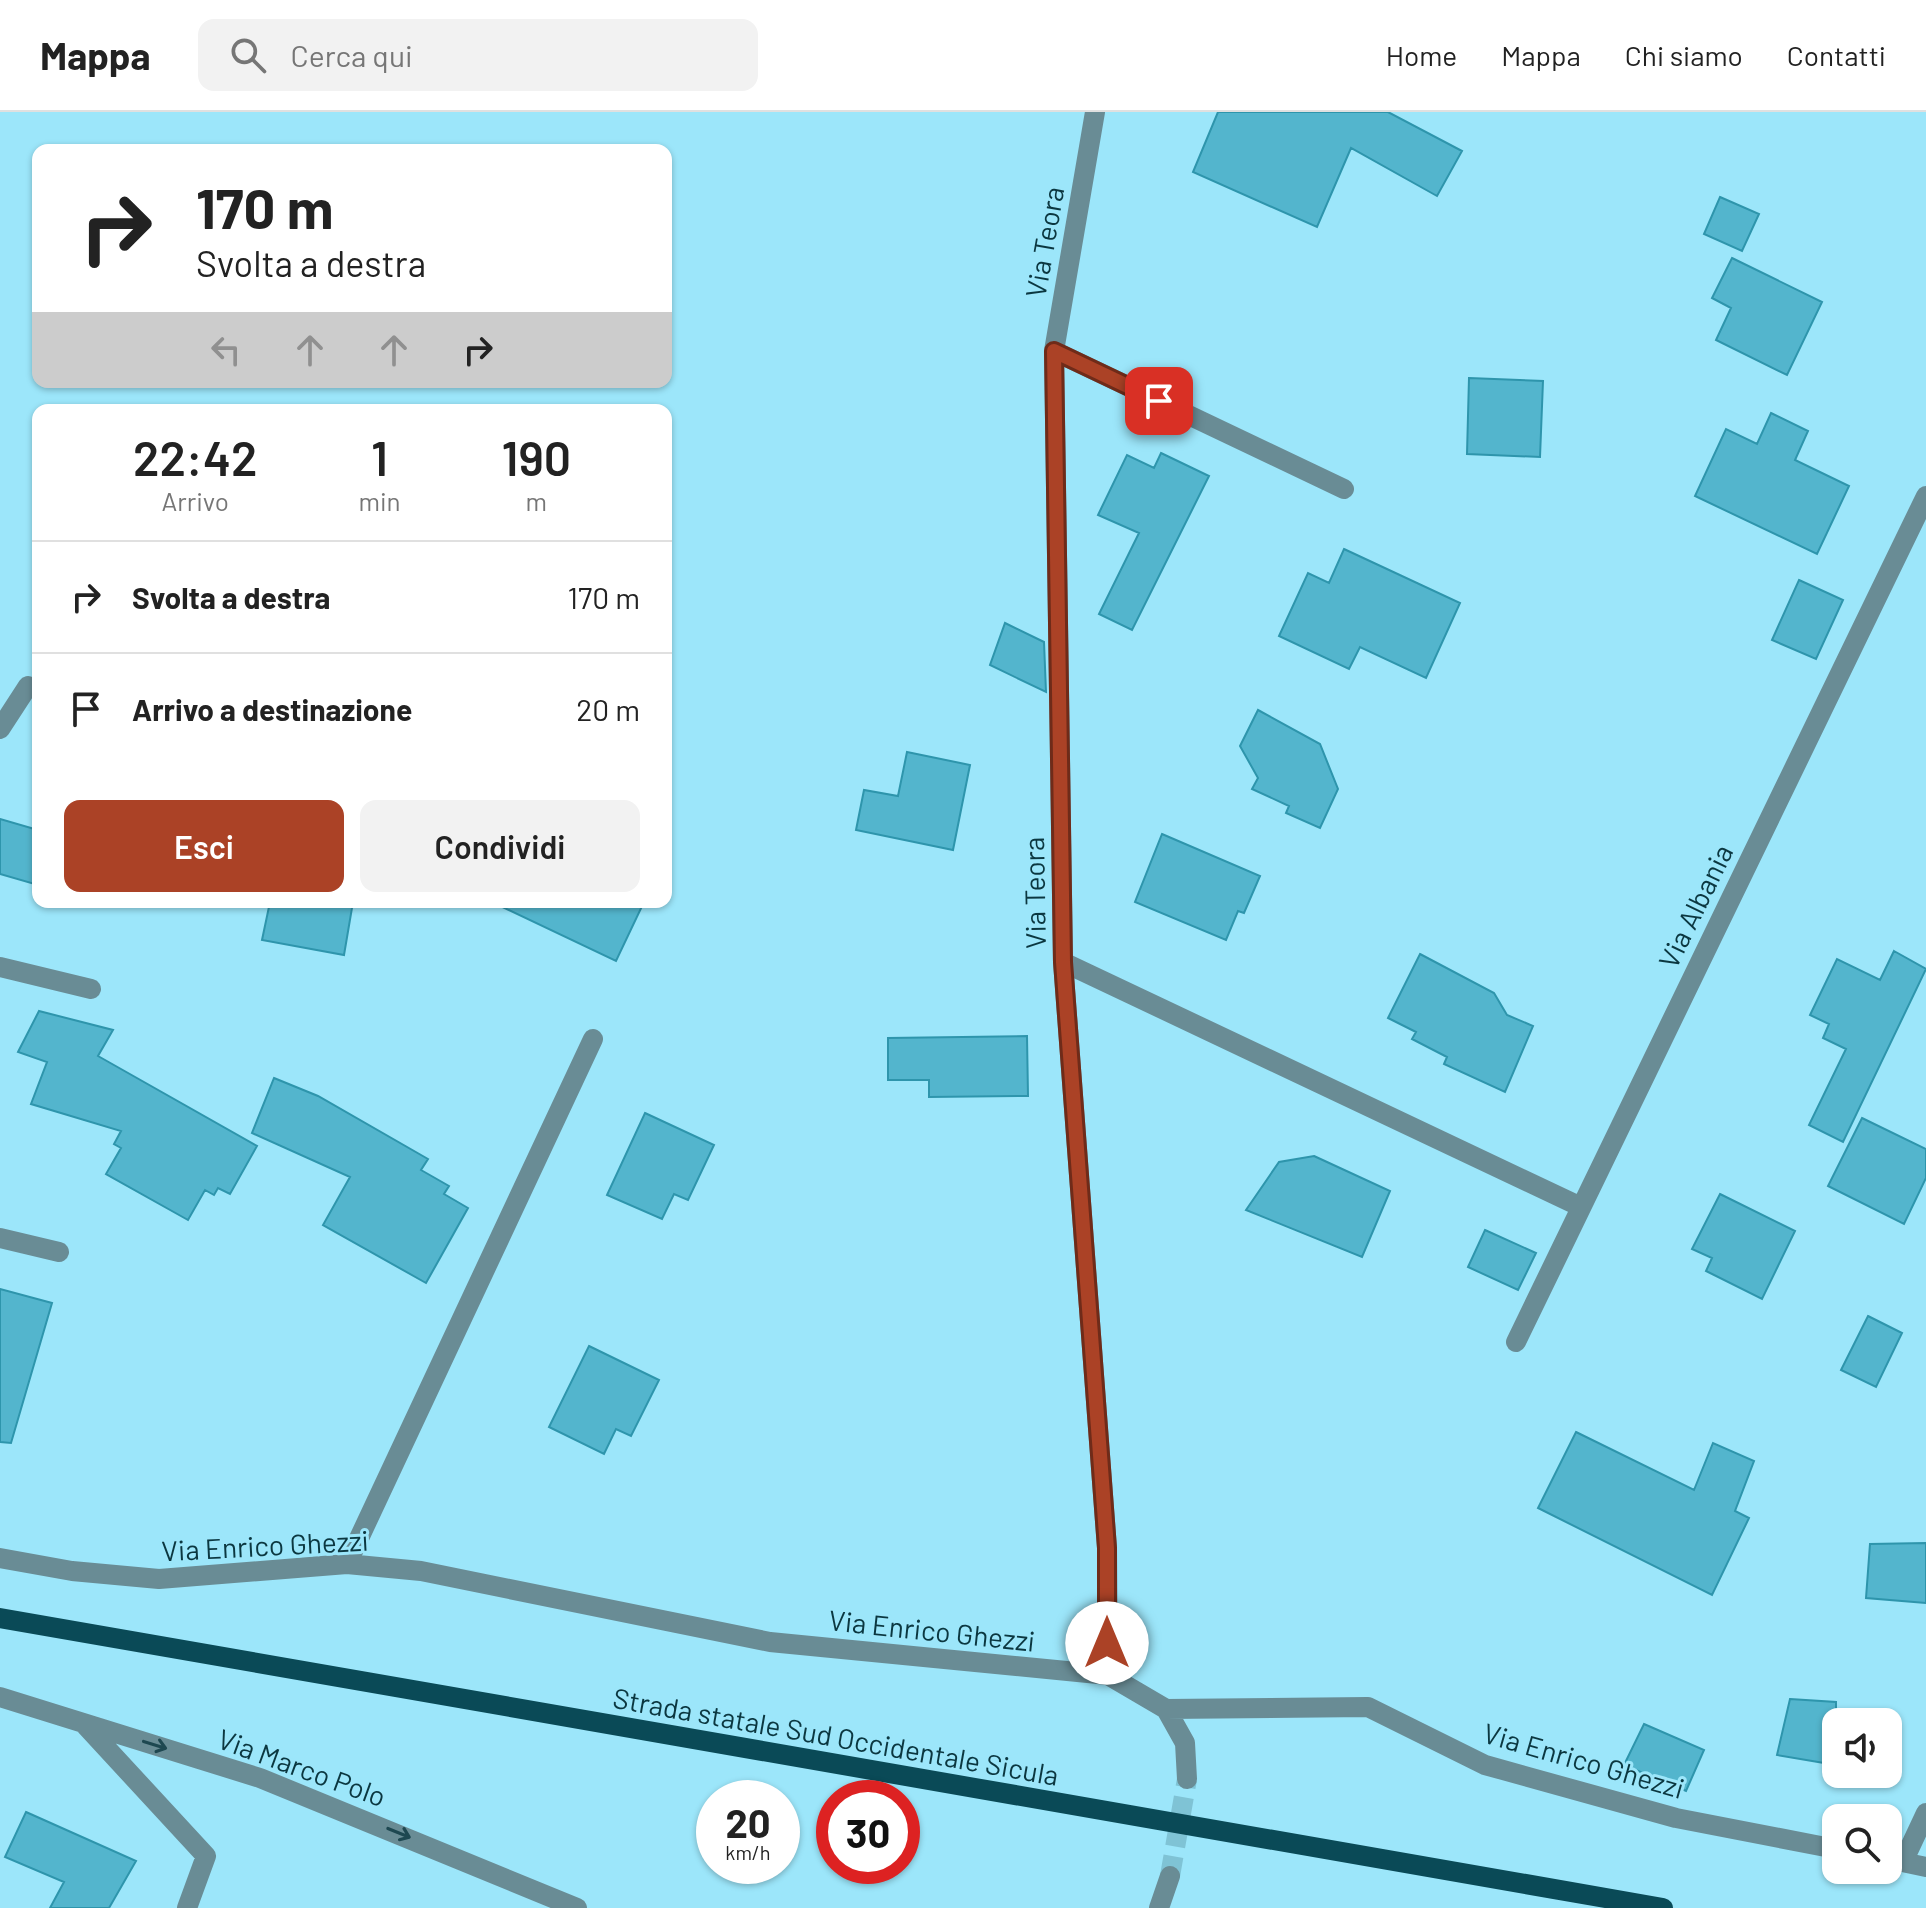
<!DOCTYPE html>
<html lang="it">
<style>
body{margin:0;font-family:Barlow,sans-serif;background:#f2f2f2;color:#222;height:100vh;display:flex;flex-direction:column;font-size:30px;white-space:nowrap}
*{box-sizing:border-box;margin:0}
p{font-size:26px;color:#767676}
.icon{flex:none;width:44px;height:44px;fill:none;stroke:currentColor;stroke-width:2;stroke-linecap:round;stroke-linejoin:round}
.map{position:relative;flex:1;overflow:hidden}
.drawer{position:absolute;left:32px;top:292px;width:640px;height:504px;display:flex;flex-direction:column;background:#fff;border-radius:16px;box-shadow:0 2px 6px #0004}
.drawer>*{flex:none}
.banner{position:absolute;left:32px;top:32px;width:640px;height:244px;border-radius:16px;box-shadow:0 2px 6px #0004;background:#fff;color:#222;overflow:hidden}
.tools{position:absolute;left:1822px;top:1596px;display:grid;gap:16px}
.tools a{display:grid;place-items:center;width:80px;height:80px;border-radius:16px;background:#fff;box-shadow:0 2px 6px #0004;font-size:40px}
.speed{position:absolute;left:696px;top:1668px;display:flex;gap:16px;font-size:40px;font-weight:700;text-align:center}
.speed>*{display:grid;place-content:center;width:104px;height:104px;border-radius:50%;background:#fff;box-shadow:0 2px 6px #0004;line-height:1}
.speed small{font-size:20px;font-weight:400}
.speed .limit{border:12px solid #d22;background:#fff;color:#111}
.pin{position:absolute;display:grid;place-items:center;width:68px;height:68px;color:#fff;margin:-34px;border-radius:16px;box-shadow:0 4px 12px #0006}
.me{position:absolute;width:88px;margin:-44px;rotate:0deg;stroke-linejoin:round;filter:drop-shadow(0 0 6px #0008)}
.turn{display:flex;align-items:center;gap:28px;height:168px;padding:0 32px;font-size:36px}
.turn .icon{width:104px;height:104px;stroke-width:2.5}
.turn b{display:block;font-size:56px;line-height:68px}
.lanes{display:flex;align-items:center;height:76px;padding:0 32px;background:#0003;justify-content:center;gap:40px;direction:ltr}
.lanes .off{opacity:.35}
.eta{display:flex;justify-content:space-evenly;align-items:center;height:136px;text-align:center}
.eta b{font-size:48px;font-weight:600;line-height:56px}
.button{display:flex;gap:16px;margin-top:auto;padding:16px 32px}
.button a{flex:1;height:92px;border-radius:16px;background:#ab4226;color:#fff;font-size:32px;font-weight:600;line-height:92px;text-align:center}
.button a+a{background:#f2f2f2;color:#222}
ul{padding:0;list-style:none}
li{display:flex;align-items:center;gap:24px;height:112px;padding:0 32px;border-top:2px solid #e0e0e0}
li div{flex:1}
li b{display:block;font-size:30px}
li em{font-style:normal}
header{display:flex;align-items:center;gap:48px;box-sizing:border-box;height:112px;padding:0 40px;background:#fff;border-bottom:2px solid #e0e0e0}
header strong{font-size:38px}
nav{display:flex;gap:44px;margin-inline-start:auto;font-size:28px}
.search{width:560px;height:72px;background:#f2f2f2;display:flex;align-items:center;gap:20px;box-sizing:border-box;padding:0 28px;border-radius:16px;color:#767676;font-size:30px}
.map>svg:first-child{display:block}
.building{fill:#53b5cd;stroke:#2e95ac;stroke-width:2}
.lines{fill:none;stroke-linecap:round;stroke-linejoin:round}
.minor-tunnel{stroke:#7fc3d5;stroke-width:20;stroke-dasharray:20 10;stroke-linecap:butt}
.minor{stroke:#698c95;stroke-width:20}
.major{stroke:#0a4a57;stroke-width:20}
.oneway{stroke:#1e4851}
.route-casing{stroke:#6f2b19;stroke-width:20}
.route{stroke:#ab4226;stroke-width:14}
.labels{text-anchor:middle;dominant-baseline:central;stroke-width:6;stroke-linejoin:round;paint-order:stroke}
.street-label{font-size:28px;fill:#0b3740;stroke:#9ce6fa}
</style>
<header>
<strong>Mappa</strong>
<div class="search"><svg class="icon" aria-label="search" viewBox="0 0 24 24"><circle cx="10" cy="10" r="6"/><path d="M15 15l6 6"/></svg>Cerca qui</div>
<nav><a>Home</a><a>Mappa</a><a>Chi siamo</a><a>Contatti</a></nav>
</header>
<div class="map">
<svg width="1926" height="1796" viewBox="0 0 1926 1796">
<rect width="100%" height="100%" fill="#9ce6fa"/>
<path class="building" d="M1218,0H1388L1462,39L1437,84L1351,36L1317,115L1193,60Z
M1720,85L1759,102L1742,139L1704,122Z
M1732,146L1822,190L1787,263L1716,228L1731,196L1712,186Z
M1469,266L1543,269L1540,345L1467,342Z
M1771,301L1808,319L1795,348L1849,374L1817,442L1695,384L1726,317L1757,332Z
M1161,341L1209,364L1132,518L1099,502L1139,421L1098,403L1127,343L1154,356Z
M1344,437L1460,491L1426,566L1360,535L1349,557L1279,524L1308,461L1329,471Z
M1799,468L1843,488L1816,547L1772,528Z
M1005,511L1044,530L1046,580L990,553Z
M1258,598L1320,632L1338,677L1320,716L1286,701L1289,694L1252,677L1258,666L1240,634Z
M907,640L970,653L953,738L856,718L864,678L898,684Z
M0,707L38,718V773L0,762Z
M1162,722L1260,764L1244,801L1238,799L1226,828L1135,790Z
M270,790H353L344,843L262,828Z
M492,790H644L616,849Z
M1894,839L1926,857L1843,1030L1809,1013L1846,937L1823,926L1829,912L1810,903L1837,847L1880,868Z
M1420,842L1494,881L1507,903L1533,914L1505,980L1444,952L1447,945L1412,927L1416,920L1388,906Z
M39,899L113,918L98,944L257,1034L230,1082L218,1076L214,1083L205,1078L188,1108L106,1062L121,1036L114,1032L121,1019L31,992L47,950L18,940Z
M1027,924L1028,984L929,985V968H888V926Z
M274,966L318,984L428,1047L421,1058L449,1074L444,1082L468,1096L426,1171L323,1113L350,1065L252,1021Z
M645,1001L714,1033L688,1088L674,1082L662,1107L607,1083Z
M1862,1006L1926,1037V1066L1904,1112L1828,1074Z
M1314,1044L1390,1079L1362,1145L1246,1098L1279,1050Z
M1720,1082L1795,1119L1762,1187L1706,1159L1712,1146L1692,1137Z
M1485,1118L1536,1141L1518,1178L1468,1155Z
M0,1177L52,1191L11,1331L0,1330Z
M1868,1204L1902,1221L1876,1275L1841,1258Z
M589,1234L659,1268L631,1324L616,1317L604,1342L549,1315Z
M1576,1320L1694,1378L1713,1331L1754,1349L1735,1399L1749,1406L1712,1483L1538,1396Z
M1926,1431V1491L1866,1486L1870,1432Z
M1790,1587L1836,1590V1653L1777,1643Z
M1644,1612L1704,1638L1686,1679L1624,1653Z
M26,1700L136,1749L109,1796H50L64,1770L5,1745Z"/>
<g class="lines">
<path class="minor-tunnel" d="M1170,1764L1187,1667"/>
<path class="minor" d="M1095,0L1054,239L1063,850L1107,1436L1108,1563
M1054,239L1344,377
M0,617L28,574
M1063,850L1579,1094
M0,855L91,877
M0,1126L59,1140
M1516,1230L1926,384
M0,1446L72,1459L159,1467L347,1452L421,1459L770,1530L1108,1563L1166,1597L1368,1595L1485,1653L1676,1706L1836,1737
M347,1452L593,927
M0,1585L260,1666L577,1796
M1166,1597L1185,1631L1187,1667
M86,1614L206,1744L187,1796
M1888,1747L1926,1755
M1903,1750L1926,1701
M1159,1796L1170,1764"/>
<path class="major" d="M0,1506L1663,1796"/>
</g>
<defs><path id="oneway-shaft" d="M-6 0H5M1.5-3L5.5 0L1.5 3" fill="none" stroke-width="1.6" stroke-linecap="round" stroke-linejoin="round" transform="scale(2)"/></defs>
<g class="oneway">
<use href="#oneway-shaft" transform="translate(155 1633) rotate(17)"/>
<use href="#oneway-shaft" transform="translate(399 1721) rotate(22)"/>
</g>
<g class="lines">
<g class="route-casing">
<path id="route" d="M1107,1531V1436L1063,850L1054,239L1159,289"/>
</g>
<use href="#route" class="route"/>
</g>
<g class="labels">
<g class="street-label">
<text transform="translate(1044 130) rotate(-80)">Via Teora</text>
<text transform="translate(1034 781) rotate(-91)">Via Teora</text>
<text transform="translate(1695 794) rotate(-64)">Via Albania</text>
<text transform="translate(265 1433) rotate(-3)">Via Enrico Ghezzi</text>
<text transform="translate(932 1518) rotate(6)">Via Enrico Ghezzi</text>
<text transform="translate(836 1624) rotate(10)">Strada statale Sud Occidentale Sicula</text>
<text transform="translate(1584 1648) rotate(16)">Via Enrico Ghezzi</text>
<text transform="translate(302 1655) rotate(20)">Via Marco Polo</text>
</g>
</g>
</svg>
<div class="tools">
<a><svg class="icon" aria-label="sound" viewBox="0 0 24 24"><path d="M4 9h4l5-4v14l-5-4H4zM17 9q2 3 0 6"/></svg></a>
<a><svg class="icon" aria-label="search" viewBox="0 0 24 24"><circle cx="10" cy="10" r="6"/><path d="M15 15l6 6"/></svg></a>
</div>
<div class="speed"><div>20<small>km/h</small></div><div class="limit">30</div></div>
<div class="pin" style="left:1159px;top:289px;background:#d93025"><svg class="icon" aria-label="arrive" viewBox="0 0 24 24"><path d="M6 21V4h12l-3 4 3 4H6"/></svg></div>
<svg class="me" style="left:1107px;top:1531px" viewBox="-20 -20 40 40"><circle r="19" fill="#fff"/><path d="M0-13L10 11 0 6-10 11z" fill="#ab4226"/></svg>
<div class="banner">
<div class="turn"><svg class="icon" aria-label="right" viewBox="0 0 24 24"><path d="M7 20v-9h11M14 6l5 5-5 5"/></svg><div><b>170 m</b>Svolta a destra</div></div>
<div class="lanes"><svg class="icon off" aria-label="left" viewBox="0 0 24 24"><path d="M17 20v-9H6M10 6l-5 5 5 5"/></svg><svg class="icon off" aria-label="ahead" viewBox="0 0 24 24"><path d="M12 20V5M6 11l6-6 6 6"/></svg><svg class="icon off" aria-label="ahead" viewBox="0 0 24 24"><path d="M12 20V5M6 11l6-6 6 6"/></svg><svg class="icon" aria-label="right" viewBox="0 0 24 24"><path d="M7 20v-9h11M14 6l5 5-5 5"/></svg></div>
</div>
<section class="drawer">
<div class="eta">
<div><b>22:42</b><p>Arrivo</p></div>
<div><b>1</b><p>min</p></div>
<div><b>190</b><p>m</p></div>
</div>
<ul>
<li><svg class="icon" aria-label="right" viewBox="0 0 24 24"><path d="M7 20v-9h11M14 6l5 5-5 5"/></svg><div><b>Svolta a destra</b></div><em>170 m</em></li>
<li><svg class="icon" aria-label="arrive" viewBox="0 0 24 24"><path d="M6 21V4h12l-3 4 3 4H6"/></svg><div><b>Arrivo a destinazione</b></div><em>20 m</em></li>
</ul>
<div class="button"><a>Esci</a><a>Condividi</a></div>
</section>
</div>
